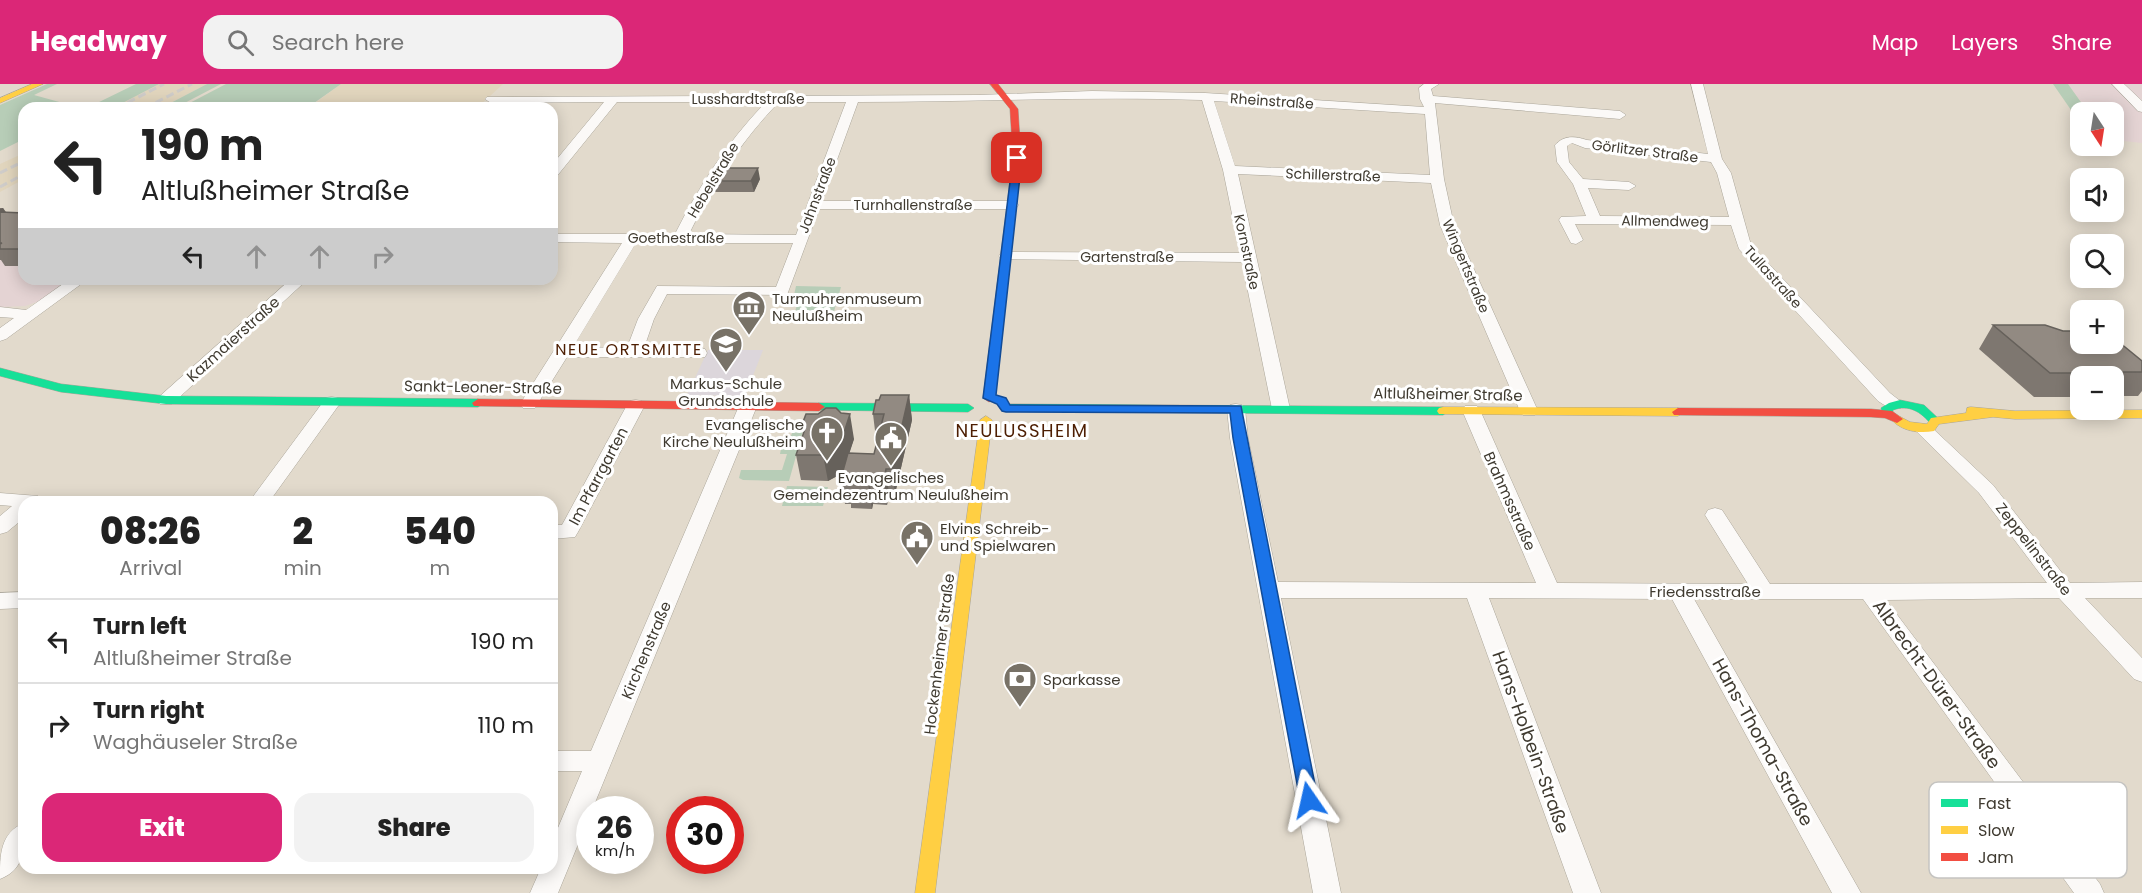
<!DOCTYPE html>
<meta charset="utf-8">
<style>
body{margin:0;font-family:Poppins,sans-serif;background:#f2f2f2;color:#222;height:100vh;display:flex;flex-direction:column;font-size:22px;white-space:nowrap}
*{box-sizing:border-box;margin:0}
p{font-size:20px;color:#767676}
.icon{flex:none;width:33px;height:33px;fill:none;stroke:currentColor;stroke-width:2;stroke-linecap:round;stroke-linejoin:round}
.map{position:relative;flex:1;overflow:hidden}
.sheet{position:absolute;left:18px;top:412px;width:540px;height:378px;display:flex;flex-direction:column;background:#fff;border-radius:18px;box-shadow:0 3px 15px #0003}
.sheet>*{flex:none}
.hud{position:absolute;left:18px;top:18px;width:540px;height:183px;border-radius:18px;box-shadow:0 3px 15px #0003;background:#fff;color:#222;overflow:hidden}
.needle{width:39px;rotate:168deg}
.tools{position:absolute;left:2070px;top:18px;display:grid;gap:12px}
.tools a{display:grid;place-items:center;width:54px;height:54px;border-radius:12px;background:#fff;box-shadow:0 3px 15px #0003;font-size:30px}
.speed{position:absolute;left:576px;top:712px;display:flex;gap:12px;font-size:30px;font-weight:700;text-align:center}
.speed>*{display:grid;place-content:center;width:78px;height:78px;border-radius:50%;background:#fff;box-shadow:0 3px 15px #0003;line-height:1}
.speed small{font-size:15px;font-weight:400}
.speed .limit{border:9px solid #d22;background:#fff;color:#111}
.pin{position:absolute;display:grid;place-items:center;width:51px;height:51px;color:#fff;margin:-26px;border-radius:12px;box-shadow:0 3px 9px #0006}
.me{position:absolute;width:66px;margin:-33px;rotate:349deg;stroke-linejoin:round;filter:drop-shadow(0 0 4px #0008)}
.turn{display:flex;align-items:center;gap:21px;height:126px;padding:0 24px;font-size:27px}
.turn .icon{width:78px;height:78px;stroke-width:2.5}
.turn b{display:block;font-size:42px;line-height:51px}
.lanes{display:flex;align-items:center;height:57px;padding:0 24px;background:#0003;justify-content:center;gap:30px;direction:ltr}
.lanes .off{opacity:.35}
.eta{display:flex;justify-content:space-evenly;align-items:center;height:102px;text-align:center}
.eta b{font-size:36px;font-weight:800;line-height:42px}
.primary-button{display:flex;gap:12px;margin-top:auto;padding:12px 24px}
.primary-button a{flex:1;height:69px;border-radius:18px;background:#db2777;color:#fff;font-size:24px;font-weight:800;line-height:69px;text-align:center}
.primary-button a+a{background:#f2f2f2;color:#222}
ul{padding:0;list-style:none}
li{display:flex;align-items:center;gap:18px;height:84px;padding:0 24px;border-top:2px solid #e0e0e0}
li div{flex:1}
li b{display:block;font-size:22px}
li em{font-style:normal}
header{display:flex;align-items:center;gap:36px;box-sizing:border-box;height:84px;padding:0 30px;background:#db2777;color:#fff}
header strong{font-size:28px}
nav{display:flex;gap:33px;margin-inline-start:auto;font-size:21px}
.search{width:420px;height:54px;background:#f2f2f2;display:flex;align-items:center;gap:15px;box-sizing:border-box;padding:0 21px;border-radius:18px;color:#767676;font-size:22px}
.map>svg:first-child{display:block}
.commercial{fill:#e4d3d3}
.built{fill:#e1d5bd}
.education{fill:#dcd6db}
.green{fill:#b7cdb7}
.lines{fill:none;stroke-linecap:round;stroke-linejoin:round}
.street-casing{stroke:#aaa599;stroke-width:1}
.fast-casing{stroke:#aaa599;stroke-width:1}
.slow-casing{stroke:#aaa599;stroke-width:1}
.jam-casing{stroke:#aaa599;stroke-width:1}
.street{fill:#fbf9f7;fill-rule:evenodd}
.fast{fill:#16e098;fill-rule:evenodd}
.slow{fill:#ffcf43;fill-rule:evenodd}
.jam{fill:#f24e42;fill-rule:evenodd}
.rail{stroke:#cfccc9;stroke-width:3;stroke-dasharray:8 4;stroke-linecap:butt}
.wall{fill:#7e7770}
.shaded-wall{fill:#66615b}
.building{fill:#928a82;stroke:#66615b;stroke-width:1.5}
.route{fill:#1a73e8;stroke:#114b97;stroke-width:1.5}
.labels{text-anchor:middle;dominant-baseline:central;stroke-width:6;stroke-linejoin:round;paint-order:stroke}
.far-street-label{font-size:14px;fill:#3f3a30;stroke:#fff}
.poi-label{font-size:15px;fill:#3f3a30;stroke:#fff;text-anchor:start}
.street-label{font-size:15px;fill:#3f3a30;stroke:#fff}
.neighbourhood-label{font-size:16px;letter-spacing:1.5px;fill:#4d1e02;stroke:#fff}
.quarter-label{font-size:18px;letter-spacing:1.5px;fill:#4d1e02;stroke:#fff}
.near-street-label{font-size:18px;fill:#3f3a30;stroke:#fff}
.key{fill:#fff;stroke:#c5c4c1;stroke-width:1.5}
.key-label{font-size:16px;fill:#3f3a30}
</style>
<header>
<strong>Headway</strong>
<div class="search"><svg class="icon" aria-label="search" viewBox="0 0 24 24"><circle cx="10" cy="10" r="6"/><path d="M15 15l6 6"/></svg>Search here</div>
<nav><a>Map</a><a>Layers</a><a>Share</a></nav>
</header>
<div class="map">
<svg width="2142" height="809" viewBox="0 0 2142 809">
<rect width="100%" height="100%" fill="#e2dacc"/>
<path class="commercial" d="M2068,0H2142V59L2114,56V28H2088Z
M0,138L24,139V195H71L40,217L25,222L0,223Z"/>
<path class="built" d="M159,0H207L161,24H113Z
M341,0H503L477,24H308Z
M24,69V95L0,108V80Z"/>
<path class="education" d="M708,266H763L745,312L687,311Z"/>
<path class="green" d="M47,0H57L34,11L81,24H24V55L0,67V21Z
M136,0H159L113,24H98L102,21L95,20Z
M207,0H221L175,24H161Z
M226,0H341L307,24H180Z
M2053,0H2068L2088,28H2080V39Z
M796,202L841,203L833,231H794L799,214L794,211Z
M795,340H805L789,397L743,396L739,394L741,386H782L787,370H780L781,365L787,364Z
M787,402L828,403L823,422H782Z"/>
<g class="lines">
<g class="street-casing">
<path id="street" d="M1424,0H1439L1431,5L1433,12L1620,27L1626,31L1620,35L1435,19L1444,95L1454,141L1538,327L1535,331H1523L1520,327L1440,141L1431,99L1238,90L1290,325L1287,329H1275L1272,325L1242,178L1001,175L999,172L1001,169L1006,168L1240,169L1223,86L1202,16C1087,12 973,18 858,18L822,117H1012L1019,121L1012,125H819L787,211L667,210L654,235L644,264H699L705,265L707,269L705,273H567L535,324H523L520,320L622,159L552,158V150H675C699,102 728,57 766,18H617L557,92L552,93V81L604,18L491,19L485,15L487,13L979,11L1092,7L1205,9L1424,23L1420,15L1419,4ZM1214,17L1425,30L1430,91L1235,82ZM779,18H846L796,151L689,150C713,101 741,57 779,18ZM636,159H793L776,203L657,202L638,235L627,264L573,263Z
M1691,0H1703L1722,75L1731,89L1751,161L1890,309L1904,320L1901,324H1889L1878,317L1739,165L1731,141L1575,140L1583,156L1576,160L1571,159L1559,136L1561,133L1586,132L1573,100L1557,78L1555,61C1564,51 1575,52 1587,56L1708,70ZM1572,59L1585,64L1711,78L1717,89L1729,133L1600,132L1588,104L1629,106L1636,102L1629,98L1583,95L1569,78L1567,62Z
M2112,0H2124L2142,17V28L2138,27Z
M70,195H88L6,255L0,257V244L14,234L0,233V223L26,226Z
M291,195H308L172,320H160L157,316L160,312Z
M332,313L338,314L341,318L269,418H249L326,314Z
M636,316L642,317L645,321L578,448L575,453L552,455V441H562L627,321L630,317Z
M748,317L754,318L757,322L592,726H590V731L558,809H530L541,784H552V758L582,687H552V667H591L739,322L742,318Z
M1236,320L1242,321L1245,325L1248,354L1278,498L1536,499L1462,326L1465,322H1477L1480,326L1557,499L1748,500L1705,431L1708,426L1715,424L1722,426L1770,500L2047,499L1979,409L1914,345L1917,341H1929L1993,401L2070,499L2142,498V514H2085L2142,574V598L2134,595L2059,514L1886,516L2100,800L2104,809H2074L1863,515H1694L1861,809H1832L1672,515L1489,514L1601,809H1573L1467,514H1281L1341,809H1313L1230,354L1227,325L1230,321Z
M0,409L38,412L41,417L24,418V434L7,448L0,450V432L12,422L0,421Z
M24,508V524L0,525V509Z
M24,739C24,763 26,785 0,795C0,771 0,749 24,739Z"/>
</g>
<g class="fast-casing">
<path id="fast" d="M0,284L61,300L166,312L478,315L484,319L478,323L166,320L61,308L0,292Z
M1900,316L1924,321L1941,337L1939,340H1931C1921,328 1909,320 1893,326L1892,333H1884L1881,324L1889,319Z
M819,319L968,320L974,324L968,328L815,326L813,323Z
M1006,320L1443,323L1449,327L1443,331L1002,327L1000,324L1002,321Z"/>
</g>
<g class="slow-casing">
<path id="slow" d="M32,0H43L0,19V14Z
M1443,323L1678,324L1684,328L1678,332L1439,330L1437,327L1439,324Z
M1971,323L2015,327L2142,326V334L2015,335L1993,333L1939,340L1934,347C1919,350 1901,347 1891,335L1897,331L1910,338L1927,340L1931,334L1966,329L1967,324Z
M986,332L992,336L935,809H915L980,336Z"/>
</g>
<g class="jam-casing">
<path id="jam" d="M990,0H998L1018,25L1021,73L995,314L989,318L983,314L1013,73L1010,25Z
M478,315L819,319L825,323L819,327L474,322L472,319Z
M1678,324L1871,325L1892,327L1903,335L1897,339L1885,334L1871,333L1674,331L1672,328Z"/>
</g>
<use href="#street" class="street"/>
<use href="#fast" class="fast"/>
<use href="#slow" class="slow"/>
<use href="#jam" class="jam"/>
<path class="rail" d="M117,24L164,0
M145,24L192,0
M0,89L24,77
M0,103L24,90"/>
</g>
<path class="wall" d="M760,95L754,108H714L712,97Z
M0,124H3L6,128L24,129V182H5L1,176H0Z
M1993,241L2142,277V307L2138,312H2114V292H2080V313H2034L1979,265Z
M909,311L912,336L895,410H889L887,421L873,420L872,425L851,424V420H845L841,394L842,389L828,397L801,396L796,371L805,346L803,338L818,330L854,355L849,369L874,370L878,355H876L873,330Z"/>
<path class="shaded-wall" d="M758,84L760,95L754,108L751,97Z
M3,124L13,141L0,135V125Z
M909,311L912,336L895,410L892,385Z
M850,330L854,355L843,389L828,397L823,371Z
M886,385L889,410L887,421L884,395Z
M869,395L873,420L872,425L868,399Z"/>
<path class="building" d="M720,84H758L751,97H712Z
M0,128L24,129V165H0V160L2,159H0Z
M1993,241H2045L2063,247H2080V260H2114V254L2142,277V288H2121L2123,289H2050Z
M881,311H909L892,385H886L884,395H869L868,399H847L848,395L841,394L848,369L874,370L884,330H873L876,316H879Z
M826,324H836L841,329L850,330L839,364L823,371H796L806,342L803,338L806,330H818Z"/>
<path class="route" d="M1017,71L1022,74L996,311L1006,314L1010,321L1241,322L1318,716L1316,721L1309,723L1303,721L1300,716L1233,354L1230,329L1006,328L1002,327L997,320L983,314L1013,74Z"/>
<defs>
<g id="museum-pin" transform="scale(1.725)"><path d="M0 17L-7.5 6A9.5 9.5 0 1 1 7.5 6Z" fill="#787267" stroke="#fff"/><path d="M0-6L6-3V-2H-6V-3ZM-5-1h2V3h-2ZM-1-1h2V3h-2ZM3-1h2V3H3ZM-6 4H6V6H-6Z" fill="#fff"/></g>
<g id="school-pin" transform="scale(1.725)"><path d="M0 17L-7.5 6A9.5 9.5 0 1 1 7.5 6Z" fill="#787267" stroke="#fff"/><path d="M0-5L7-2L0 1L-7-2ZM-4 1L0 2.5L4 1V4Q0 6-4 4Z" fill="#fff"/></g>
<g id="church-pin" transform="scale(1.725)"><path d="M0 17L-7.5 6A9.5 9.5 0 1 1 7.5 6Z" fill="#787267" stroke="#fff"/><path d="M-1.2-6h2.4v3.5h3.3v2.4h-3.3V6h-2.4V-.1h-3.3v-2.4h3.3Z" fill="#fff"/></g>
<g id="civic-pin" transform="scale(1.725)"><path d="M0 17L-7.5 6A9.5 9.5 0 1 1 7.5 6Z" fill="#787267" stroke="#fff"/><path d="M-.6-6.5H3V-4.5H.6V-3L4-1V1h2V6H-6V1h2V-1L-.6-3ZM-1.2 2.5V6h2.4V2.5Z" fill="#fff"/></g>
<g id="bank-pin" transform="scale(1.725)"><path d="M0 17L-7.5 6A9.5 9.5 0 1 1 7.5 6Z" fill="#787267" stroke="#fff"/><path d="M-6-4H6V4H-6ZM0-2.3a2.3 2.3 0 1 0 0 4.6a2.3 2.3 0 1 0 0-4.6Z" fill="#fff"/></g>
</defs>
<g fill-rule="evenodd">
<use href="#museum-pin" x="749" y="223"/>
<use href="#school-pin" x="726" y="260"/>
<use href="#church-pin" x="827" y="349"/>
<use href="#civic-pin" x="891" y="354"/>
<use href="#civic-pin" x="917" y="453"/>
<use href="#bank-pin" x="1020" y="595"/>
</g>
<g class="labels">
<g class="far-street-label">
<text x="748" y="15">Lusshardtstraße</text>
<text transform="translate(1272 17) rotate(4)">Rheinstraße</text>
<text transform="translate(1645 67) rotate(7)">Görlitzer Straße</text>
<text transform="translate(1333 91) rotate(2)">Schillerstraße</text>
<text transform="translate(713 96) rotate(-59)">Hebelstraße</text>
<text transform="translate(817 111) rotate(-69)">Jahnstraße</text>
<text x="913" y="121">Turnhallenstraße</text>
<text transform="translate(1665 137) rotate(1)">Allmendweg</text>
<text x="676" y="154">Goethestraße</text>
<text transform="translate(1247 168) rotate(78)">Kornstraße</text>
<text x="1127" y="173">Gartenstraße</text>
<text transform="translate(1466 182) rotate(67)">Wingertstraße</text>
<text transform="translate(1773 193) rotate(48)">Tullastraße</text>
</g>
<g class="poi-label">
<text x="772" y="214">Turmuhrenmuseum<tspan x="772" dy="17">Neulußheim</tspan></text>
<text x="726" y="299" text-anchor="middle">Markus-Schule<tspan x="726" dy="17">Grundschule</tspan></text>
<text x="804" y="340" text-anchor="end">Evangelische<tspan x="804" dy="17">Kirche Neulußheim</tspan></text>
<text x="891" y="393" text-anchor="middle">Evangelisches<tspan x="891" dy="17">Gemeindezentrum Neulußheim</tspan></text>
<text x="940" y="444">Elvins Schreib-<tspan x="940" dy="17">und Spielwaren</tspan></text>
<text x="1043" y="595">Sparkasse</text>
</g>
<g class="street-label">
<text transform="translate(233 255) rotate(-42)">Kazmaierstraße</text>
<text transform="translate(483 303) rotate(1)">Sankt-Leoner-Straße</text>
<text transform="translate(1448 310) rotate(1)">Altlußheimer Straße</text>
<text transform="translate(598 392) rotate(-62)">Im Pfarrgarten</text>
<text transform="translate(1510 417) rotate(66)">Brahmsstraße</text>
<text transform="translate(2034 465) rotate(52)">Zeppelinstraße</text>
<text x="1705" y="507">Friedensstraße</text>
<text transform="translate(646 566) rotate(-67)">Kirchenstraße</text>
<text transform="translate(939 570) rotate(-83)">Hockenheimer Straße</text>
</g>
<g class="neighbourhood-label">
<text x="629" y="265">NEUE ORTSMITTE</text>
</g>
<g class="quarter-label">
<text x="1022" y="346">NEULUSSHEIM</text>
</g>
<g class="near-street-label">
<text transform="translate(1937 600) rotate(54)">Albrecht-Dürer-Straße</text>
<text transform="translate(1531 658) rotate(70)">Hans-Holbein-Straße</text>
<text transform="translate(1763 658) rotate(61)">Hans-Thoma-Straße</text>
</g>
</g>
<rect x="1929" y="698" width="198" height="96" rx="9" class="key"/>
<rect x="1941" y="715" width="27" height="8" fill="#16e098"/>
<rect x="1941" y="742" width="27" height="8" fill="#ffcf43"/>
<rect x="1941" y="769" width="27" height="8" fill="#f24e42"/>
<g class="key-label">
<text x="1978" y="725">Fast</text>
<text x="1978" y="752">Slow</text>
<text x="1978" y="779">Jam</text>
</g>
</svg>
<div class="tools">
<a><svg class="needle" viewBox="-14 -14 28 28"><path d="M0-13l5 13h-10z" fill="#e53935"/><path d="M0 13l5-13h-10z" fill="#767676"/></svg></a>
<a><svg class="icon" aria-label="sound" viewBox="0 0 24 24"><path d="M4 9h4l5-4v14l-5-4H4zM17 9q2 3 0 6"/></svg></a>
<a><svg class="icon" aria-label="search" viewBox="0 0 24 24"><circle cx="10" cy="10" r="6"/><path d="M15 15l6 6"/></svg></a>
<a>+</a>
<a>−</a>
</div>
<div class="speed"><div>26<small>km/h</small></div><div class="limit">30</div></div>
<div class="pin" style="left:1017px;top:74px;background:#d93025"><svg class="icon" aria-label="arrive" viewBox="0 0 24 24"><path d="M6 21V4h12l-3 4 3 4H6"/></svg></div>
<svg class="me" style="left:1309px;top:716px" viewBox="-20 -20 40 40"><path d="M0-17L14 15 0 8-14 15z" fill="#1a73e8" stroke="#fff" stroke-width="4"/></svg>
<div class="hud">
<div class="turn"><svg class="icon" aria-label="left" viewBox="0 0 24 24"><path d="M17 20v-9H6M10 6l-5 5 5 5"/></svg><div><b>190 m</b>Altlußheimer Straße</div></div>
<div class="lanes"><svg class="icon" aria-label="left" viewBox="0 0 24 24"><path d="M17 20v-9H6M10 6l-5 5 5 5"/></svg><svg class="icon off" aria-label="ahead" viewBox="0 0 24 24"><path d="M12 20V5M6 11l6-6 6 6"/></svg><svg class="icon off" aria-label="ahead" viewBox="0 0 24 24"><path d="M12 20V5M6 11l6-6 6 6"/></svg><svg class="icon off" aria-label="right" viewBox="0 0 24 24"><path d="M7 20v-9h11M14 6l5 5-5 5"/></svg></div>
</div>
<section class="sheet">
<div class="eta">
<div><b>08:26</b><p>Arrival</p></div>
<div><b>2</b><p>min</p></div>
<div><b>540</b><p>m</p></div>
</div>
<ul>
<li><svg class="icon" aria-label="left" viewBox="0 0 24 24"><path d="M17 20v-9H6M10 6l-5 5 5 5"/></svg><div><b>Turn left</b><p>Altlußheimer Straße</p></div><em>190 m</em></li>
<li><svg class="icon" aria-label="right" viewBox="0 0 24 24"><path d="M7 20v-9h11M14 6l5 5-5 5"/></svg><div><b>Turn right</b><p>Waghäuseler Straße</p></div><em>110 m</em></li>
</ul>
<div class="primary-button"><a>Exit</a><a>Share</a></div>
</section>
</div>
